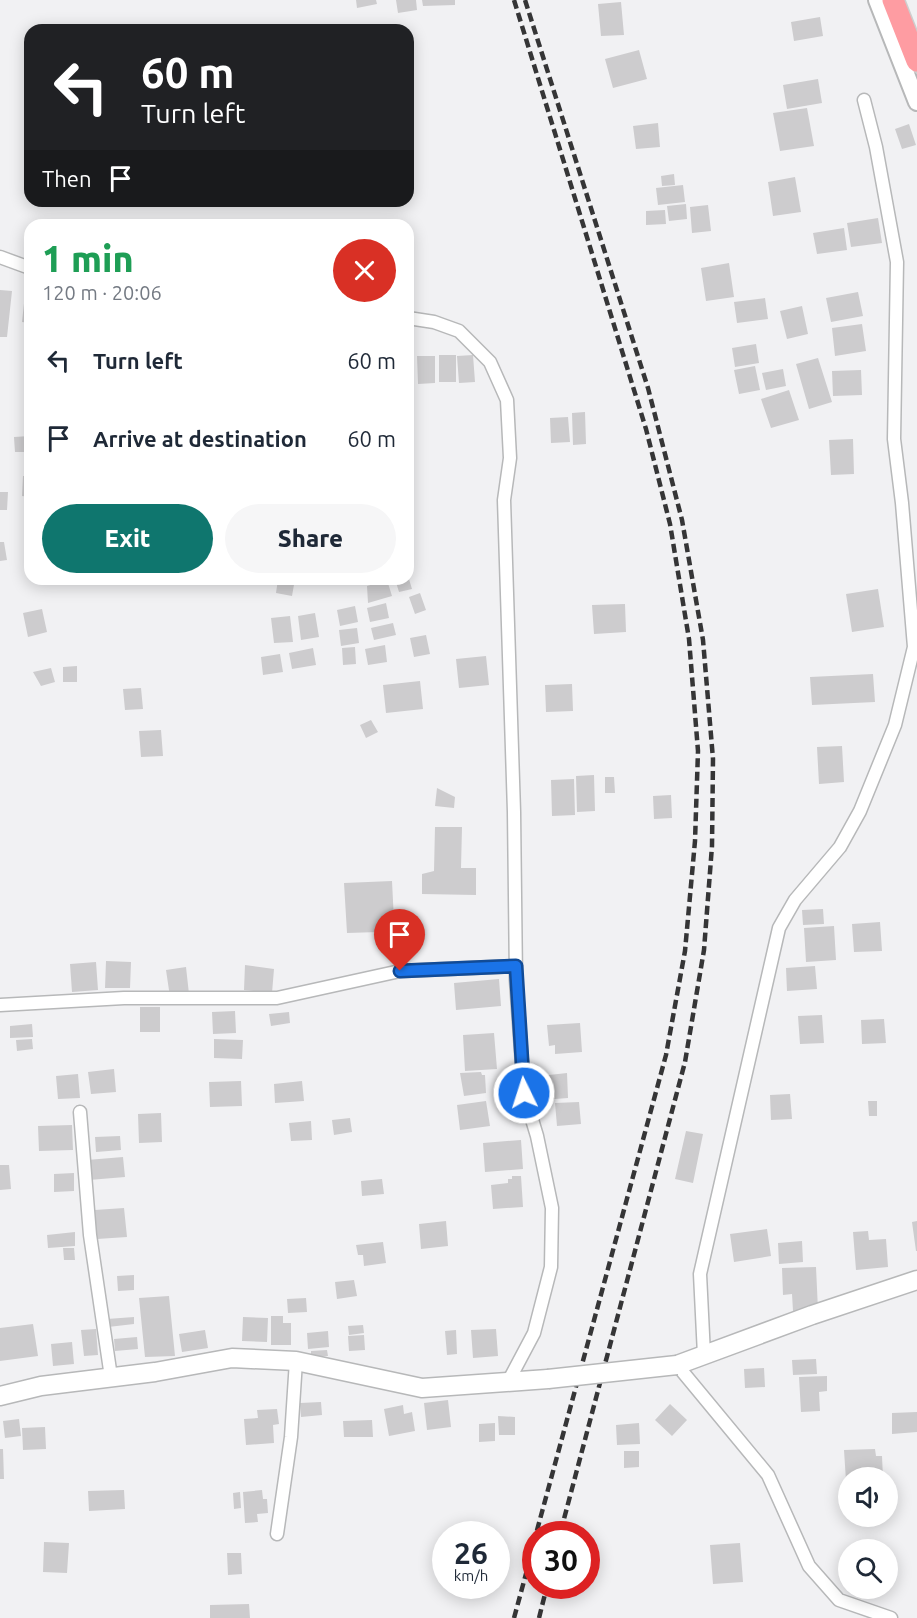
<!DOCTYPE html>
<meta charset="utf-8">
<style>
body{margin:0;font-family:Ubuntu,sans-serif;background:#f6f6f7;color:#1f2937;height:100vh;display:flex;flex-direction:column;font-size:22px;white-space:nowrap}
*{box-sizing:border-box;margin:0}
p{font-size:20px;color:#747a83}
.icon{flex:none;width:33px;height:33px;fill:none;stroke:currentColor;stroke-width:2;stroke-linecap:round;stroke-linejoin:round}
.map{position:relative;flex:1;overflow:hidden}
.drawer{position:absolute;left:24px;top:219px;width:390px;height:366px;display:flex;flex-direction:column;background:#fff;border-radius:18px;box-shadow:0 3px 15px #0003}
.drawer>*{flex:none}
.guide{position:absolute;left:24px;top:24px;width:390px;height:183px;border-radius:18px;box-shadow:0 3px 15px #0003;background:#202124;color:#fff;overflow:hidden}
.buttons{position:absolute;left:838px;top:1467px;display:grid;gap:12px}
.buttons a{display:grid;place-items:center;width:60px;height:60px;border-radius:50%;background:#fff;box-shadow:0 3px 15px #0003;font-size:30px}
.speed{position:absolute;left:432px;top:1521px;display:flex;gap:12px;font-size:30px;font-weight:700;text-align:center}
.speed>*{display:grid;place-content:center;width:78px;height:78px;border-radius:50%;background:#fff;box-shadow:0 3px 15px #0003;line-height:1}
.speed small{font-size:15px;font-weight:400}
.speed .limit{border:9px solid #d22;background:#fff;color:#111}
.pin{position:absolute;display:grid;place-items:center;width:51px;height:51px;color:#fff;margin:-62px -26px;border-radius:50% 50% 50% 0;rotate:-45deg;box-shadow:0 0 6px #0007}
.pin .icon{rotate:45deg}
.me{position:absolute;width:66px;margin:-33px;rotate:356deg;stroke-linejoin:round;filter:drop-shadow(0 0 4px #0008)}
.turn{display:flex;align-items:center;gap:21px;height:126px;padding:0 18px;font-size:27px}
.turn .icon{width:78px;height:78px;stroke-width:2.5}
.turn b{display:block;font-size:42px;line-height:51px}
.then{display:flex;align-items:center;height:57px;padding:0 18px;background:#0003;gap:12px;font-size:22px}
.round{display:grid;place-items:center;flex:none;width:63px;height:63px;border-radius:32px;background:#f6f6f7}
.summary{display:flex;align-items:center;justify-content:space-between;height:102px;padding:0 18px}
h1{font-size:36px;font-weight:800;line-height:45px;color:#1e9e55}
.cta{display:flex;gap:12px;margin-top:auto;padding:12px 18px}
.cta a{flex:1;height:69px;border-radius:36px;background:#0f766e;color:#fff;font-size:24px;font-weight:800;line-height:69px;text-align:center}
.cta a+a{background:#f6f6f7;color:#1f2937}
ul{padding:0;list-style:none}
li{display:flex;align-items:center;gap:18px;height:78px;padding:0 18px}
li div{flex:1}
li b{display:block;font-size:22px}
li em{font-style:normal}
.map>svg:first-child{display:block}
.building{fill:#cdccce}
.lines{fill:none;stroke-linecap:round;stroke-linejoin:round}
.minor-casing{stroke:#b7b8b9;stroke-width:15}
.tertiary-casing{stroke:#b7b8b9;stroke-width:20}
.secondary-casing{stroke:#b7b8b9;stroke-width:21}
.trunk-casing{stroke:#cecece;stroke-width:24}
.minor{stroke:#fff;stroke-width:12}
.tertiary{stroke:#fff;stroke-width:16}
.secondary{stroke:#fff;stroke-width:18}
.trunk{stroke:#fe9ca2;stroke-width:21}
.rail{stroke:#353536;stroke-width:4.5;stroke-dasharray:9 4.5;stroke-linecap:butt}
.secondary-bridge-casing{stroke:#b7b8b9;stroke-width:21;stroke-linecap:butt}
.secondary-bridge{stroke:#fff;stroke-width:18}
.route-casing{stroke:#114b97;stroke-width:15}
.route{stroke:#1a73e8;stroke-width:10}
</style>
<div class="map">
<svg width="917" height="1618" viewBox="0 0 917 1618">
<rect width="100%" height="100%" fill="#f1f1f3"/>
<path class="building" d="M356,0H376L377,4L357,8Z
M396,0H416L417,10L398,13Z
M422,0H455V5L423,6Z
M621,2L624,35L601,36L598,4Z
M820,17L823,36L794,41L791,22Z
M639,50L647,79L613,88L605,59Z
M818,79L822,103L787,109L783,85Z
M807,108L814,146L780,151L773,113Z
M658,123L660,147L636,149L633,126Z
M909,124L916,145L902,149L895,129Z
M674,174L675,185L662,186L661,176Z
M795,177L801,212L773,216L768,182Z
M683,185L685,202L658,205L656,188Z
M686,204L687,219L669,221L667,206Z
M708,205L711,231L692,233L690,207Z
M665,210L666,224L646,225V211Z
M878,218L882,243L851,247L847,223Z
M844,228L847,250L817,254L813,233Z
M729,263L734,297L706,301L701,268Z
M26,285L30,286V323L22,322Z
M0,290L12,291L7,337H0Z
M858,292L863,316L831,322L826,298Z
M765,298L768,319L737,323L734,302Z
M802,306L808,334L787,339L780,311Z
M862,324L866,351L835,356L832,328Z
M756,344L759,363L735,367L732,348Z
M439,355H456V382H439Z
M473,355L475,382L459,383L457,356Z
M417,356H435V383L418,384Z
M818,358L832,402L809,409L796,364Z
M755,366L760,390L739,394L734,370Z
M783,369L786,386L766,390L762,373Z
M861,370L862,395L833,396L832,371Z
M789,390L799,420L771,428L761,399Z
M585,412L586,444L573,445L572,413Z
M568,417L570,442L551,443L550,418Z
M30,436V452H15L14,437Z
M853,439L854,474L831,475L829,440Z
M23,476H30V497L22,496Z
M0,492H8L7,510H0Z
M0,542H4L7,560L0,561Z
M278,579H295L292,596L276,593Z
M395,579H409L412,589L399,592Z
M387,580L392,596L368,603L367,586Z
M878,589L884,627L852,632L846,594Z
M420,593L426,610L415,614L409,597Z
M386,603L389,618L370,622L367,608Z
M625,604L626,632L594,634L592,605Z
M355,606L358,622L340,626L337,610Z
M42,609L47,632L28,637L23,613Z
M315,613L319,637L301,640L298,616Z
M290,616L293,642L274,643L271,618Z
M393,623L396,635L374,640L371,628Z
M357,628L359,643L341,646L339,630Z
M426,635L430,654L414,657L410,638Z
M385,645L387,662L368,665L365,649Z
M355,647L356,664L343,665L342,648Z
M313,648L316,665L292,669L289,653Z
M280,654L283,672L263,675L261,657Z
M486,656L489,685L459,688L456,659Z
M77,666V682H63V667Z
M51,668L55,682L41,686L33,672Z
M873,674L875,702L812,705L810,677Z
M420,681L423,709L386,713L383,685Z
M572,684L573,711L546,712L545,685Z
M141,688L143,709L125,710L123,689Z
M371,720L378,732L366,738L360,725Z
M161,730L163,756L141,757L139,731Z
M842,746L844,782L819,784L817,747Z
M594,775L595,811L577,812L576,776Z
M605,777H614L615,793H605Z
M574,779L575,815L552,816L551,780Z
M437,788L455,797L454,808L435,806Z
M671,795L672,818L654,819L653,796Z
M435,827H462L461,868H476V895L422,894V874L434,871Z
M392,881L394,921L379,922V932L347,933L344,883Z
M823,909L824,924L803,925L802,910Z
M880,922L882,951L854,952L852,924Z
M834,926L836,960L806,962L804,928Z
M106,961L131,962L130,988H105Z
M96,962L98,990L72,992L70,964Z
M245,965L274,969L272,993L244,990Z
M815,966L817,989L787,991L786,968Z
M186,967L189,994L170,997L166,970Z
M499,979L501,1006L456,1010L454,983Z
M140,1007H160V1032H140Z
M235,1011L236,1033L213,1034L212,1012Z
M289,1012L290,1023L271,1026L269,1014Z
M822,1015L824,1043L800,1044L798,1016Z
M884,1019L886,1043L862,1044L861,1020Z
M580,1023L582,1052L555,1054V1045L549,1046L547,1025Z
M32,1024L33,1037L10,1038V1026Z
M494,1033L497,1069L465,1071L463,1035Z
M32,1039L33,1049L17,1051L16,1040Z
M214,1039L243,1040L242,1059L214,1058Z
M114,1069L116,1092L91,1094L88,1072Z
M481,1072L482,1075H485L486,1093L464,1096L460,1073Z
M567,1073L568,1098L542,1100L540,1076Z
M78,1074L80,1098L58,1099L56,1076Z
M241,1081L242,1106L210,1107L209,1082Z
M302,1081L304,1101L275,1103L274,1084Z
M790,1094L792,1119L771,1120L770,1095Z
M486,1101L490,1126L460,1130L457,1105Z
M868,1101H877V1116H869Z
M579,1102L581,1124L557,1126L555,1103Z
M161,1113L162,1142L139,1143L138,1114Z
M350,1118L352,1132L334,1135L332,1120Z
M311,1121L312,1140L291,1141L289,1123Z
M72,1125L73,1150L39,1151L38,1126Z
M686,1131L703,1134L693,1183L675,1179Z
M120,1136L121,1150L96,1152L95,1137Z
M521,1140L523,1169L485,1172L483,1143Z
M123,1157L125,1177L89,1180L87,1160Z
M0,1165H9L11,1189L0,1190Z
M74,1173V1191L54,1192V1174Z
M512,1176H521L523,1207L493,1209L491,1185L508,1183V1179H512Z
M382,1179L384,1194L362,1196L361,1181Z
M124,1208L127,1237L97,1239L95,1210Z
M446,1221L448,1246L421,1249L419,1224Z
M917,1221V1251H916L912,1222Z
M767,1229L771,1256L734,1262L730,1234Z
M868,1231L869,1240L886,1239L888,1267L856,1270L853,1232Z
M75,1232V1246L48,1248L47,1235Z
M802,1241L803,1262L779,1264L778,1243Z
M383,1242L386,1263L364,1266L363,1255H358L356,1245Z
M63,1248H74L75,1260H64Z
M816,1267L818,1310L793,1311L792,1294L783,1295L782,1268Z
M134,1275V1290L118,1291L117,1276Z
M354,1280L357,1296L337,1299L335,1282Z
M169,1296L175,1356L145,1357L139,1298Z
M306,1298L307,1312L288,1313L287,1299Z
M271,1316H283V1323H291V1345H271Z
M134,1317V1324L108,1327L107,1319Z
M243,1317L268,1318L267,1342L242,1341Z
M33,1324L38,1356L0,1361V1328Z
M363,1325L364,1333L349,1335L348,1326Z
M96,1329L98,1355L84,1356L81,1330Z
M496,1329L498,1356L473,1358L471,1330Z
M205,1330L208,1348L182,1352L179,1334Z
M456,1330L457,1354L447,1355L445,1331Z
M328,1331L329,1347L308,1349L307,1333Z
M364,1335L365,1350L349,1351L348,1336Z
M137,1337L138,1349L115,1351L114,1339Z
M72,1342L74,1364L53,1366L51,1344Z
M327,1350L328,1356L311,1357V1351Z
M816,1359L817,1374L793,1375L792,1360Z
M764,1368L765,1387L745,1388L744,1369Z
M827,1376V1391L819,1392L820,1411L801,1412L799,1377Z
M448,1400L451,1427L427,1430L424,1403Z
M321,1402L322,1415L301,1417L300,1403Z
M670,1404L687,1420L672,1436L655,1420Z
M403,1405L404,1414L412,1412L415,1431L389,1436L384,1409Z
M277,1409L279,1424L273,1425L274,1443L246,1445L244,1419L258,1418L257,1410Z
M917,1412V1432L892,1434V1413Z
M498,1416L515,1417V1435H499Z
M19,1419L21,1436L5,1438L3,1421Z
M372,1420L373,1437H344L343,1421Z
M495,1423V1441L479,1442V1424Z
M639,1423L640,1444L617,1445L616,1425Z
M45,1427L46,1449L23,1450L22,1428Z
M0,1449H3L4,1479H0Z
M875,1449L876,1456H882L883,1478H849V1481H846L844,1450Z
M624,1451H639V1467L624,1468Z
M124,1490L125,1509L89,1511L88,1491Z
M262,1490L263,1499H267L268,1513L257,1514L258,1522L245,1523L243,1492Z
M240,1492L241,1508L234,1509L233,1493Z
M44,1542L69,1543L67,1573L43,1572Z
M740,1543L743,1582L713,1584L710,1545Z
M227,1553H241L242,1574L228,1575Z
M249,1604L250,1618H210V1605Z"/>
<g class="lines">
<g class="minor-casing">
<path id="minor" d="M0,257L30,268
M408,318L434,322L459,331L490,362L507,400L510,458L504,500L514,812L516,980L524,1093L537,1136L552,1208L551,1267L534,1333L508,1382
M0,1005L124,998H277L400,971L516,966
M80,1112L90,1235L111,1377
M704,1355L700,1274L779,928L795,900L840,847L860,811L895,725L914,647L902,503L894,439L897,262L876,147L864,100
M677,1365L768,1475L809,1566L839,1600L891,1618
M277,1534L291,1437L296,1361"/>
</g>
<g class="tertiary-casing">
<path id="tertiary" d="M877,0L917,102"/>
</g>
<g class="secondary-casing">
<path id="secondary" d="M677,1365L812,1315L917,1280
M0,1396L41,1386L155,1372L232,1358L296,1361L422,1388L548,1379"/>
</g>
<g class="trunk-casing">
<path id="trunk" d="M893,0L917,61"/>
</g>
<use href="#minor" class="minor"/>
<use href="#tertiary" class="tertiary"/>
<use href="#secondary" class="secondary"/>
<use href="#trunk" class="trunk"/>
<path class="rail" d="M514,0L646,429L670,524L689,639L698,751L695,841L685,951L666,1055L536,1534
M525,0L648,388L682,520L703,640L713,759L712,846L704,950L685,1062L560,1534
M514,1618L536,1537
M539,1618L547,1586"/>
<g class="secondary-bridge-casing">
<path id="secondary-bridge" d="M548,1379L677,1365"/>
</g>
<use href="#secondary-bridge" class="secondary-bridge"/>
</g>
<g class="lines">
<g class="route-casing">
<path id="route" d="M400,971L516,966L524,1093"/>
</g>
<use href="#route" class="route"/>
</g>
</svg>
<div class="buttons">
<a><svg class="icon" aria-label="sound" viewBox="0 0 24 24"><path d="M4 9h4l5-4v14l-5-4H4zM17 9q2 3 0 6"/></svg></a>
<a><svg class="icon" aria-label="search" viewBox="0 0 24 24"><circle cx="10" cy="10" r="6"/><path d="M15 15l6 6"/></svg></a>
</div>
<div class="speed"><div>26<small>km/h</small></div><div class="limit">30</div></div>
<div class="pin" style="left:400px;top:971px;background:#d93025"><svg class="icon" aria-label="arrive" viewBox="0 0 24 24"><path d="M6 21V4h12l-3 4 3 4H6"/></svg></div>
<svg class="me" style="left:524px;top:1093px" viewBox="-20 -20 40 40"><circle r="17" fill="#1a73e8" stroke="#fff" stroke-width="3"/><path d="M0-11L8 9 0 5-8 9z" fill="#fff"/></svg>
<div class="guide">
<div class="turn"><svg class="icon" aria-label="left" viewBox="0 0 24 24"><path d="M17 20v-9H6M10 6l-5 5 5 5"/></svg><div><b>60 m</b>Turn left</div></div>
<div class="then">Then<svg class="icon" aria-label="arrive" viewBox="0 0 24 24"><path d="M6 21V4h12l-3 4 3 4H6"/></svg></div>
</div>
<section class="drawer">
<div class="summary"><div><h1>1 min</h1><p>120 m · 20:06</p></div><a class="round" style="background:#d93025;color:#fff"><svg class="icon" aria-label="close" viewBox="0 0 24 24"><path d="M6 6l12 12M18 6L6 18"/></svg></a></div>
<ul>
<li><svg class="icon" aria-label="left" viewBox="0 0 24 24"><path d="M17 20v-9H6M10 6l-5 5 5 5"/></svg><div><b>Turn left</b></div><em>60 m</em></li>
<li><svg class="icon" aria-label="arrive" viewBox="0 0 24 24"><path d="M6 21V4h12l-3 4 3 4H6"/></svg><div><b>Arrive at destination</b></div><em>60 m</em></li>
</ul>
<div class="cta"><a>Exit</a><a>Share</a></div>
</section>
</div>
